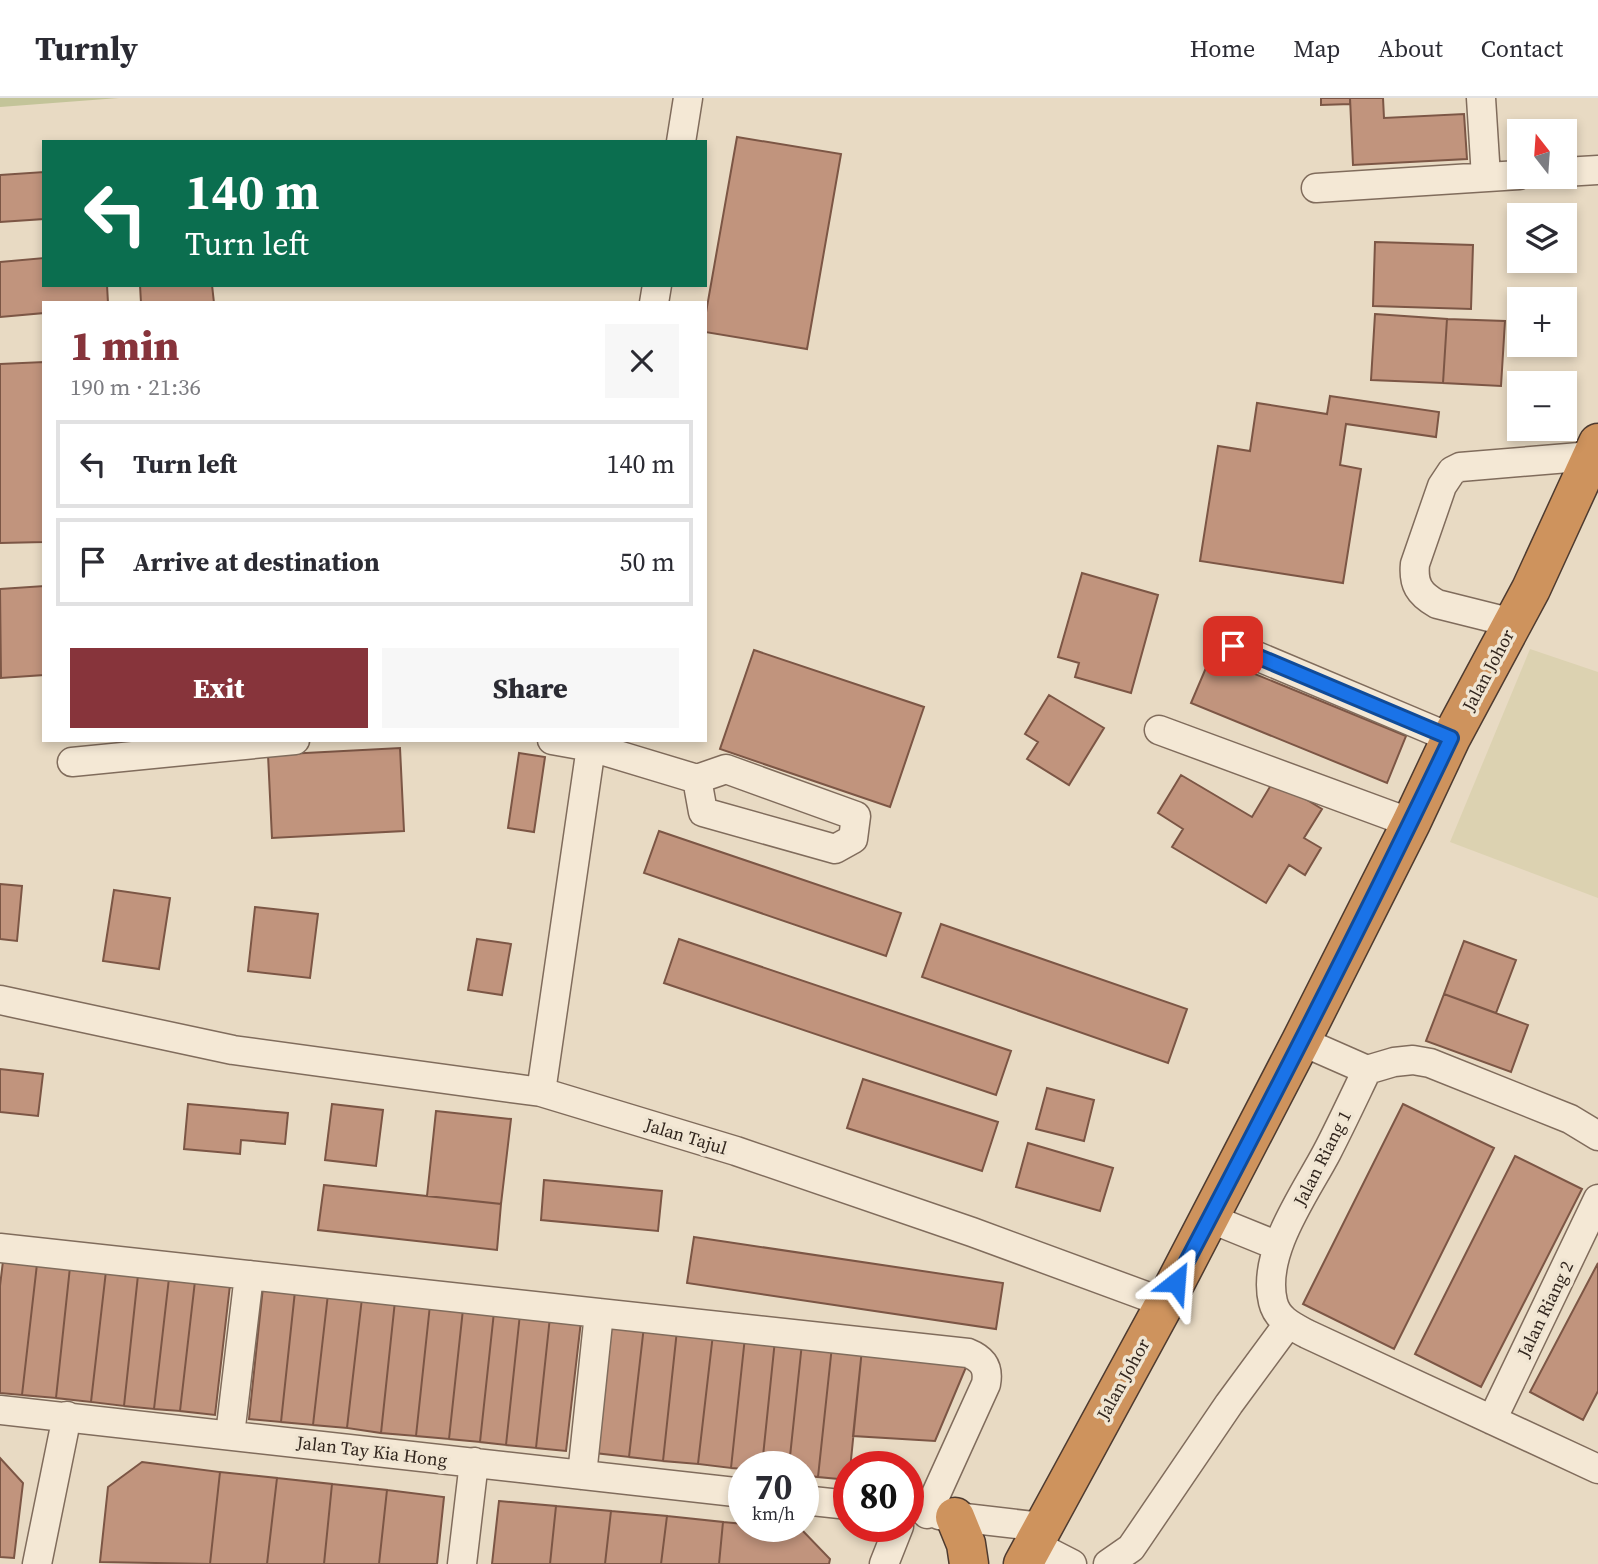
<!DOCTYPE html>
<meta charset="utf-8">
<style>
body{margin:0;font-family:"Source Serif 4",serif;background:#f7f7f7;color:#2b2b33;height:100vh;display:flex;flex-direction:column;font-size:26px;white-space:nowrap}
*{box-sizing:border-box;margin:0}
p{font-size:23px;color:#7c7c81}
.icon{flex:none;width:38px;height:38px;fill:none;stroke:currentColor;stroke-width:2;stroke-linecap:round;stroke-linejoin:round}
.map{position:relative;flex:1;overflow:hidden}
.drawer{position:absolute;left:42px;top:203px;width:665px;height:441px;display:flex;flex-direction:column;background:#fff;border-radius:0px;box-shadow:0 4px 10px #0003}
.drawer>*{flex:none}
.top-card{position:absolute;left:42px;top:42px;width:665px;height:147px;border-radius:0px;box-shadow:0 4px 10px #0003;background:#0b6e4f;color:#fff;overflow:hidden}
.needle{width:46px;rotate:343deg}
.controls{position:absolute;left:1507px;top:21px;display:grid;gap:14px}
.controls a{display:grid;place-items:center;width:70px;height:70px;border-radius:0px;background:#fff;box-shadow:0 4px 10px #0003;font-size:35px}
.speed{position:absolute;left:728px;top:1353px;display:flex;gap:14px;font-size:35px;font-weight:700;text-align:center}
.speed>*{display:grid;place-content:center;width:91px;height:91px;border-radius:50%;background:#fff;box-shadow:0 4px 10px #0003;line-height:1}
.speed small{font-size:18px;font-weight:400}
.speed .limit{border:10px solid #d22;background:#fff;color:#111}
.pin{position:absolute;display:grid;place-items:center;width:60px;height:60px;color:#fff;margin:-30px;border-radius:14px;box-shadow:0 4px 10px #0006}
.me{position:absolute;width:77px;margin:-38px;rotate:28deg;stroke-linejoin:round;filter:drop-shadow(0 0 5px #0008)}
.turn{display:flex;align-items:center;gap:24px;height:147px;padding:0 28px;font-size:32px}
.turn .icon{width:91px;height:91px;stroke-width:2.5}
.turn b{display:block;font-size:49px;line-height:60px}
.round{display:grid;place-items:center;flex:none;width:74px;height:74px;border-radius:0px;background:#f7f7f7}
.overview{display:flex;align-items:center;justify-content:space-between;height:119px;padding:0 28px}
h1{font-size:42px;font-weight:800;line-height:52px;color:#87343b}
.action{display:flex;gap:14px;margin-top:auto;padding:14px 28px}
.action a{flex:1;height:80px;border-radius:0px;background:#87343b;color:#fff;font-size:28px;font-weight:800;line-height:80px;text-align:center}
.action a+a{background:#f7f7f7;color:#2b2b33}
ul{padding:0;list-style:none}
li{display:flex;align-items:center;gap:21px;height:88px;margin:0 14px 10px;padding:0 14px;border:4px solid #e1e1e2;border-radius:0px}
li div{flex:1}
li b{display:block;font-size:26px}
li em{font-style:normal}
header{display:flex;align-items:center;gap:42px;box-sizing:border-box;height:98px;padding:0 35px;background:#fff;border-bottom:2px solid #e1e1e2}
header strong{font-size:33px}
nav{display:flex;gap:38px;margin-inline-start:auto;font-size:24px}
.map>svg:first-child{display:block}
.farmland{fill:#dcd2b1}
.green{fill:#c3c499}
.building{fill:#c1947d;stroke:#7c5645;stroke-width:2}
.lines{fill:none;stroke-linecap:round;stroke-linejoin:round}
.minor-casing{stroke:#806c5c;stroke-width:31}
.highway-casing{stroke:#4e3b30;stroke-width:41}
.minor{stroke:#f4e8d5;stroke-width:28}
.highway{stroke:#ce935d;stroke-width:38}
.route-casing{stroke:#114b97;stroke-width:18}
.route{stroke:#1a73e8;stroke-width:12}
.labels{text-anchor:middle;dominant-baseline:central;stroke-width:7;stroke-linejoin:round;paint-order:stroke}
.street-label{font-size:18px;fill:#32261e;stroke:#f0e5d2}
</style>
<header>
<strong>Turnly</strong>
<nav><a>Home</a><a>Map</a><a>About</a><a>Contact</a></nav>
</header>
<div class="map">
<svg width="1598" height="1466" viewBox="0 0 1598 1466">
<rect width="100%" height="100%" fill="#e8dac3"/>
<path class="farmland" d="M1530,551L1598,574V800L1450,744Z"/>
<path class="green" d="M0,0H119L0,9Z"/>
<path class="building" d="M1321,0H1350V6L1321,7Z
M1350,0H1383L1384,20L1464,16L1467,61L1353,67Z
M737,39L841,56L807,251L705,234V220Z
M44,74V121L0,124V77Z
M1375,144L1473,147L1471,211L1373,208Z
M44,160V187H107L108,205H44V215L0,219V164Z
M140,187H212L214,205H141Z
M1375,216L1447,221L1443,285L1371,282Z
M1447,221L1505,223L1501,288L1443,285Z
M44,264V444L0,445V266Z
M1330,298L1439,314L1436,339L1346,326L1340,367L1361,371L1343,485L1200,463L1218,348L1250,353L1257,305L1327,316Z
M1082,475L1158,497L1131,595L1075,579L1079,565L1058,559Z
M44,488V577L1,580L0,491Z
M754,552L924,609L890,709L720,651Z
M1211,558L1406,638L1387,685L1191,605Z
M1049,597L1104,630L1069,687L1027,661L1038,644L1025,636Z
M400,650L404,733L272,740L268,657Z
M519,655L545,659L534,734L508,730Z
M1181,677L1252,719L1274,682L1322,711L1304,740L1321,750L1305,777L1289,767L1266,805L1172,749L1183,731L1158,715Z
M659,733L901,815L886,858L644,775Z
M0,786L22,788L17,843L0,841Z
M114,792L170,800L159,871L103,863Z
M255,809L318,816L310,880L248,873Z
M941,826L1187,911L1168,965L922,879Z
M477,841L511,846L502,897L468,892Z
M679,841L1011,953L996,997L664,885Z
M1464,843L1516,862L1496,915L1444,896Z
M1444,896L1528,927L1511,974L1426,943Z
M0,971L43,976L38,1018L0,1014Z
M863,981L998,1024L982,1073L847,1030Z
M1047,990L1094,1002L1084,1043L1036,1031Z
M188,1006L288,1015L285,1046L241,1042L240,1056L184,1051Z
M332,1006L383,1012L376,1068L325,1062Z
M1403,1006L1494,1050L1394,1251L1303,1206Z
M436,1013L511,1021L501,1106L427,1098Z
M1028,1045L1113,1070L1100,1113L1016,1089Z
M1515,1058L1582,1091L1481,1289L1415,1256Z
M544,1082L662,1093L658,1133L541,1122Z
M324,1087L501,1106L497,1152L318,1132Z
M694,1139L1003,1185L996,1231L687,1185Z
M3,1163L37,1166L22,1297L0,1295V1188Z
M1598,1165V1293L1583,1322L1530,1294Z
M37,1166L70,1169L56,1300L22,1297Z
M70,1169L106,1173L91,1304L56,1300Z
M106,1173L138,1177L124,1308L91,1304Z
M138,1177L169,1180L154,1311L124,1308Z
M169,1180L195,1183L180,1313L154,1311Z
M195,1183L230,1187L215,1317L180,1313Z
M263,1189L295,1193L281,1324L249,1321Z
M295,1193L328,1196L313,1327L281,1324Z
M328,1196L362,1200L347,1330L313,1327Z
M362,1200L395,1203L381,1335L347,1330Z
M395,1203L430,1207L416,1338L381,1335Z
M430,1207L463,1211L449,1341L416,1338Z
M463,1211L494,1214L480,1344L449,1341Z
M494,1214L520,1216L506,1347L480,1344Z
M520,1216L550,1219L536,1350L506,1347Z
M550,1219L581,1223L566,1353L536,1350Z
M610,1225L644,1228L629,1359L595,1355Z
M644,1228L677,1232L663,1363L629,1359Z
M677,1232L713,1236L698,1366L663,1363Z
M713,1236L745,1239L731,1370L698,1366Z
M745,1239L775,1242L762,1368H744V1371L731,1370Z
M775,1242L802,1245L789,1368H762Z
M802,1245L832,1248L818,1379L803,1377V1368H789Z
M832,1248L862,1251L849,1382L818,1379Z
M862,1251L969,1262L935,1343L853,1338Z
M0,1360L23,1385L14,1460L0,1459Z
M142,1364L220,1374L210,1466L100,1464L108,1389Z
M220,1374L277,1380L267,1466H210Z
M277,1380L332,1386L324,1466H267Z
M332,1386L387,1392L379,1466H324Z
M387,1392L444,1399L437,1466H379Z
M499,1403L556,1408L550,1466H492Z
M556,1408L611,1413L605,1466H550Z
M611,1413L667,1418L661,1466H605Z
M667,1418L723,1424L719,1466H661Z
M723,1424L744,1426V1428L801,1431L830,1461L829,1466H719Z"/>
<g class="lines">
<g class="minor-casing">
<path id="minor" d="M1481,0L1486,79
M681,44L688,0
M1564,74L1598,72
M1316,90L1519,77
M654,205L657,187
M1513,525L1437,506C1419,496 1413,486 1415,466L1442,388L1452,373L1460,369L1592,358
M1233,548L1451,640
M1159,632L1411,725
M552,642L591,649L697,681L726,671L856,718L853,741L835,751L703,714L697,681
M592,642L541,994L736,1053L972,1134L1165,1205
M72,664L295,642
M0,902L233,952L541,994
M1301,943L1367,972L1394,964L1413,962L1430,965L1570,1021L1598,1038
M1367,972C1354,999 1341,1027 1327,1054C1305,1096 1261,1155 1273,1204C1277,1221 1292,1228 1307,1236L1598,1371
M1209,1120L1278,1148
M0,1150L968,1255C983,1261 989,1270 986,1286L927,1416
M0,1312L744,1395
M1492,1322L1598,1101
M230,1337L249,1177
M582,1377L599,1215
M803,1402L849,1407
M939,1417L1042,1429
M1033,1446L1072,1466
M37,1466L67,1318
M462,1466L474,1364
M884,1466L899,1428
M1108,1466L1131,1450L1229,1306L1288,1226"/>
</g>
<g class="highway-casing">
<path id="highway" d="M955,1419L966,1446L969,1466
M1023,1466L1165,1205L1301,943L1411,725L1451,640L1531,491L1598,345"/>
</g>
<use href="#minor" class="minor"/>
<use href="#highway" class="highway"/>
</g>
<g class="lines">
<g class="route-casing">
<path id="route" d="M1176,1184C1271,1004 1364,823 1451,640L1233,548"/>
</g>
<use href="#route" class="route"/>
</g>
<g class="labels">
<g class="street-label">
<text transform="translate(1488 572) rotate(-62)">Jalan Johor</text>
<text transform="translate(686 1038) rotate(17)">Jalan Tajul</text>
<text transform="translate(1322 1060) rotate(-63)">Jalan Riang 1</text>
<text transform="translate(1545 1211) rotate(-64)">Jalan Riang 2</text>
<text transform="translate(1123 1281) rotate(-61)">Jalan Johor</text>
<text transform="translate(372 1353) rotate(7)">Jalan Tay Kia Hong</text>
</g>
</g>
</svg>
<div class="controls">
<a><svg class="needle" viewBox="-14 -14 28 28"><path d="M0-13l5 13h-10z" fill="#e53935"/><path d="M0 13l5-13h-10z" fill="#7c7c81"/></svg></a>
<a><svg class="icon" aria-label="layers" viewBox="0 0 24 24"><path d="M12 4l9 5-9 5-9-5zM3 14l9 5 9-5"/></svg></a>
<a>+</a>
<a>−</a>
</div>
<div class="speed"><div>70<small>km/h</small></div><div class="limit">80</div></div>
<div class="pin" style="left:1233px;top:548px;background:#d93025"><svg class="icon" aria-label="arrive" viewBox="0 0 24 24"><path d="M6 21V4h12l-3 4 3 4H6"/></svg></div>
<svg class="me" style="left:1176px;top:1184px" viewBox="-20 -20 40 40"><path d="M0-17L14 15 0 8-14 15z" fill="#1a73e8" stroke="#fff" stroke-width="4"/></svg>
<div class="top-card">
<div class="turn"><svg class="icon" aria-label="left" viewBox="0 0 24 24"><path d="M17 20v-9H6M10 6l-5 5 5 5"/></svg><div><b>140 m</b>Turn left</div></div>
</div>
<section class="drawer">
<div class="overview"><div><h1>1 min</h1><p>190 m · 21:36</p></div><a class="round"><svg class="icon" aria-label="close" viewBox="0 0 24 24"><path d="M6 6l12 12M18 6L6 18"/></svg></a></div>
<ul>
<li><svg class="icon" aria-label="left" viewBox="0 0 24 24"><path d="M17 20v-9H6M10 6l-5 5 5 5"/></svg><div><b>Turn left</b></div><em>140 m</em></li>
<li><svg class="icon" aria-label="arrive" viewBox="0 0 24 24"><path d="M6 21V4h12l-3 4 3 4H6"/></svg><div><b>Arrive at destination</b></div><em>50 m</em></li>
</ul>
<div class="action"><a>Exit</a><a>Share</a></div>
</section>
</div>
